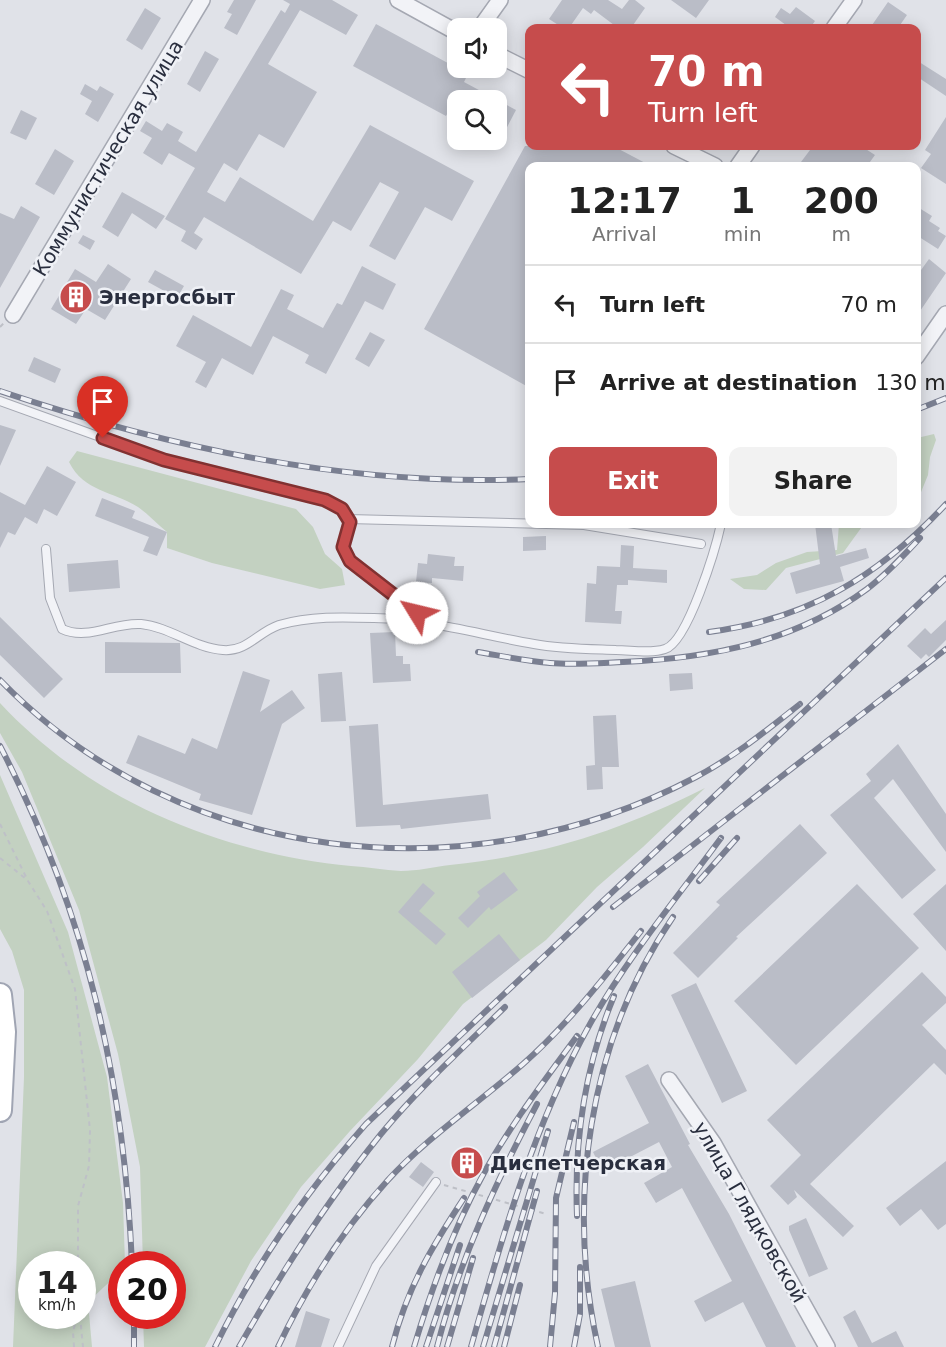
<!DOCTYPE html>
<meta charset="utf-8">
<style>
body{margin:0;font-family:"DejaVu Sans",sans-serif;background:#f2f2f2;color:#222;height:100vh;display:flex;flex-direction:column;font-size:22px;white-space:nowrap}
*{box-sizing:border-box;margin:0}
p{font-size:20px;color:#767676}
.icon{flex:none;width:33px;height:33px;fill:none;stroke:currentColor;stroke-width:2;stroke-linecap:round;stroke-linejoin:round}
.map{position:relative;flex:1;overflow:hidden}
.drawer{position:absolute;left:525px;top:162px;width:396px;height:366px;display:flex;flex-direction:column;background:#fff;border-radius:12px;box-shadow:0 3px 15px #0003}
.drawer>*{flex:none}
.top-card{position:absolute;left:525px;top:24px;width:396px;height:126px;border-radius:12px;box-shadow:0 3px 15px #0003;background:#c64c4c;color:#fff;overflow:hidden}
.tools{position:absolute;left:447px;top:18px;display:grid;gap:12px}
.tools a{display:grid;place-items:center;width:60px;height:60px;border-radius:12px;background:#fff;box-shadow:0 3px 15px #0003;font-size:30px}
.speed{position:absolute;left:18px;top:1251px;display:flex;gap:12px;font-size:30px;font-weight:700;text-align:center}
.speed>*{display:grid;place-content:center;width:78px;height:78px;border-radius:50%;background:#fff;box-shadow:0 3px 15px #0003;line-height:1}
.speed small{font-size:15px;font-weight:400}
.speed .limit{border:9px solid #d22;background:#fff;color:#111}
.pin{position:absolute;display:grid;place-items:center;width:51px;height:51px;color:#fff;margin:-62px -26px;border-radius:50% 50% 50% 0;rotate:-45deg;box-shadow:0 0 6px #0007}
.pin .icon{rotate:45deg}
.me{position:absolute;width:66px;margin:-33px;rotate:306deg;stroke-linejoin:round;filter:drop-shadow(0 0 4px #0008)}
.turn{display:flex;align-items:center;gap:21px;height:126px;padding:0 24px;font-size:27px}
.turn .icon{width:78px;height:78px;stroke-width:2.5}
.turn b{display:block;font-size:42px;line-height:51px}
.eta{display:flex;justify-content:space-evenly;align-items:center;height:102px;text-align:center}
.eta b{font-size:36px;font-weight:600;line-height:42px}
.primary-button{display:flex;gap:12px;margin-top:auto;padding:12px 24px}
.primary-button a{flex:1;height:69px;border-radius:12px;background:#c64c4c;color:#fff;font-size:24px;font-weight:600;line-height:69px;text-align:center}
.primary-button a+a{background:#f2f2f2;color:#222}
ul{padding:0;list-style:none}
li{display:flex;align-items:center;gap:18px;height:78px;padding:0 24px;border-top:2px solid #e0e0e0}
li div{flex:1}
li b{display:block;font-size:22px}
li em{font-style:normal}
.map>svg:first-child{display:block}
.green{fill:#c3d1c1;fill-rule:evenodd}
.building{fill:#babdc7}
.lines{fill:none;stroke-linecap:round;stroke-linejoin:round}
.lane-casing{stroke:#a5a8b2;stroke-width:10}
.street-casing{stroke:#a5a8b2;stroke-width:18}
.primary-casing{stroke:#a0a5b3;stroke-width:26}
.path{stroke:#bec0c7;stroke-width:2;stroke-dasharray:4.5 4.5;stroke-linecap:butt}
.lane{stroke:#f2f3f7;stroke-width:8}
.street{stroke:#f2f3f7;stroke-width:15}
.primary{stroke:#fff;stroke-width:22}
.rail-casing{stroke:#7a7f91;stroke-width:6}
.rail{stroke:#eff1f6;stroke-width:4;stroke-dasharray:11;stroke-linecap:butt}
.route-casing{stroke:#813131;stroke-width:15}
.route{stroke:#c64c4c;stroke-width:10}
.labels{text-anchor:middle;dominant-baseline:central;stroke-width:5;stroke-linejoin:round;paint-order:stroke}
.street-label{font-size:20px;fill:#292e3e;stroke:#eff1f6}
.poi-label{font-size:20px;font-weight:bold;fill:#292e3e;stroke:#eff1f6;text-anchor:start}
</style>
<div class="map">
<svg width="946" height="1347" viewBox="0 0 946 1347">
<rect width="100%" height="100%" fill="#e0e2e8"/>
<path class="green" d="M934,434L936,440L930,457L928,475L917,502V438Z
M77,451L296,509L313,527L325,554L342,569L345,585L320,589L212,563L167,548V532C157,524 148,514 138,507C113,491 84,492 69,462Z
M839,524H864L843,553L786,568L766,590L744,589L730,579L757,575L776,563L807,552L837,550Z
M0,703C91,801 220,853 351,866C367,867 384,870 401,871C417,871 434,867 450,865C547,855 619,831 705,788L643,847L597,887L546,940L463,1004L418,1059L350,1131L301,1187L251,1261L205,1347H144L143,1316H172V1264H143L140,1167L118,1054L79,910L22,772L0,733Z
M0,775L68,932L107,1077L123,1203L125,1264H122L121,1271L88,1302L92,1347H13L24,1077V990L12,951L0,929ZM82,1264V1316H32V1264Z"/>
<path class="building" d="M234,0H256L237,35L224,28L232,14L227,12Z
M283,0H332L358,15L346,35L300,10L268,64L317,92L284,148L259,134L237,171L224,163L207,192L225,202L240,177L313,221L370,125L474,181L452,221L425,207L395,260L369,246L399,192L380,182L351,231L333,221L301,274L204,217L194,233L203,239L196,250L181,241L186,231L165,219L195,168L169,153L162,165L143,153L152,138L140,131L146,121L162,131L167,123L183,132L178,141L196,152L281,10L285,13L290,4Z
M562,0H608L622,9L629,0H635L645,8L631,28H618L594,10L591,14L583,8L569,28H563L549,19Z
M671,0H709L696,18Z
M888,2L907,15L898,28H870Z
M796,7L815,21L810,28H790L775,17L781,8L790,14Z
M145,8L161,18L142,50L126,40Z
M376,24L468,74L464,82L516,110L504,133L496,129V100H458V108L452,105L446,116L353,66Z
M205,51L219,59L200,92L187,84Z
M916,60L946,79V96L916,76Z
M85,84L97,91L100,86L114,94L98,122L85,114L92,101L80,94Z
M21,110L37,118L26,140L10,133Z
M946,117V184L921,168L931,154L925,150Z
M525,146H613L651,166H530V388L424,329Z
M813,146H861L875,155L867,166H798Z
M55,149L74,161L54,195L35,184Z
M122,192L165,216L156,229L132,213L118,237L102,227Z
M21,206L40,217L0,288V213L14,219Z
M916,206L932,216L929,221L940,228L938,231L946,236L938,249L916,235Z
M83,235L95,241L90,250L78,243Z
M929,259L946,273L916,317V277Z
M108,264L131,279L105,320L86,309L76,324L51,309L75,269L96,282Z
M362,266L396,284L383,310L365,301L326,374L305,363L309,355L273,336L253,375L222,358L206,388L195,382L206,362L176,346L193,315L251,347L281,289L294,295L287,309L323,328L337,303L342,305Z
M155,270L184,286L177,298L148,282Z
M370,332L385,340L369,367L355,359Z
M34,357L61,369L55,383L28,371Z
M0,425L16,430L0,466Z
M47,466L76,482L57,516L44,509L37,524L25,517L15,535L8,532L0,548V492L25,505Z
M102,498L135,511L132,518L167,532L157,556L143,551L149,537L95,516Z
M815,524H831L836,556L866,548L869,558L840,567L844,581L796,594L790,573L820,564Z
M546,536V550L523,551V537Z
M621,545L634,546L633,568L667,570V583L628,580V585H617L615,611H622L621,624L585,622L587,583L596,584L597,566L620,567Z
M428,554L455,557L454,566H464L463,581L432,578V583L416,582L418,563L427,564Z
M118,560L120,588L69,592L67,564Z
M0,617L63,679L44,698L0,655Z
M946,620V640L929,657L926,654L921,659L907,646L925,628L931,634Z
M395,632L396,656H403V664H410L411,681L373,683L370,633Z
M105,642L180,643L181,673H105Z
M243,671L270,680L260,712L292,690L305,708L282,724L252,815L199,800L201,794L126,763L138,735L185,754L192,738L217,749Z
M342,672L346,721L321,722L318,674Z
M692,673L693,689L670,691L669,674Z
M616,715L619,767H602L603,789L587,790L586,766L595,765L593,716Z
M378,724L383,805L488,794L491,819L401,829L400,825L356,827L349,726Z
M898,744L946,814V852L893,779L874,798L936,870L902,899L830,815L871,781L866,774Z
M800,824L827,853L736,937L738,938L698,978L673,953L720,905L716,902Z
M504,872L518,890L491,910L489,907L468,928L458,918L480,896L477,892Z
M423,883L435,893L419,911L446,934L436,945L398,912Z
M857,884L919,948L796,1065L734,1001Z
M946,884V951L913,914Z
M499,934L520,960L472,998L452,972Z
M922,972L946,997V1003L922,1025L946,1050V1075L934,1063L810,1184L854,1226L843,1237L794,1190L797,1197L788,1205L770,1186L801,1155L767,1120Z
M696,983L747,1091L722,1103L671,995Z
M648,1064L690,1144L688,1145L729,1214L796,1347H766L743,1302L705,1322L694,1301L732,1281L682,1188L656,1203L644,1183L672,1167L659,1142L607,1169L602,1160L598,1162L593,1152L649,1123L625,1076Z
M465,1152L477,1162L469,1173L456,1163Z
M946,1161V1224L938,1230L921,1209L900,1226L886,1208Z
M421,1162L434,1172L423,1187L409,1177Z
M806,1218L828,1269L809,1277L789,1230V1226Z
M635,1281L651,1347H615L601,1289Z
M855,1310L872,1343L896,1331L904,1347H858L843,1317Z
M306,1311L330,1319L321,1347H295Z"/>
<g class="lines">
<g class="lane-casing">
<path id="lane" d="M0,401L164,460L325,500L342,509L350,522L343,547L350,561L433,623
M348,519L584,525L701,544
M46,549L50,598L62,629C88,641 113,622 141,624C170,627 194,648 223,650C247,652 258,632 279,625C310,616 342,617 374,618C428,619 481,635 534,644C561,649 588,649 616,650C631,650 650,654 665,649C688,642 716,547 721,524
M338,1347L376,1266L436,1182"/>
</g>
<g class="street-casing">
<path id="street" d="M398,0L458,33
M480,28L500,0
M834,28L854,0
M496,54L530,71
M674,146L715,166
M738,166L752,146
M13,315L202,0
M916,357L946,314
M669,1080L713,1143L827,1347"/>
</g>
<g class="primary-casing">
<path id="primary" d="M0,995L4,1032L0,1110"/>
</g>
<path class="path" d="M0,327L4,323
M0,824L28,881L47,911L75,989L90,1130L89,1166L78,1206V1264
M0,858L26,879
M444,1185L546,1214
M80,1316L83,1347
M74,1347L73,1332L77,1316"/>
<use href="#lane" class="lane"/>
<use href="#street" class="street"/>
<use href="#primary" class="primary"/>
<g class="rail-casing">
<path id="rail" d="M0,391C170,448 350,487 530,479
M916,410L946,398
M709,632C808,619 879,576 946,504
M478,652C502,656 526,661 550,663C574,665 599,663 623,662C711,658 795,642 867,589C887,574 903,556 920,538
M0,680C181,866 469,897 696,777C734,757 767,730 800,704
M0,746C86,912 124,1079 132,1264
M699,881L737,838
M613,907L946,649
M577,1216C574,1141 585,1066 614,996
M134,1316V1347
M215,1347C255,1265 306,1192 366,1124L946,578
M239,1347C281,1273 327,1201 381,1134C419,1088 463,1048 505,1007
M278,1347C306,1288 344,1228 388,1180C425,1139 481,1101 523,1064C567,1025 605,977 641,931
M392,1347C407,1288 431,1248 464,1198
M414,1347C432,1287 454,1227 484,1173C511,1124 545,1080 577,1036
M426,1347L460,1245
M437,1347C459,1261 496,1182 537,1104
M447,1347L473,1258
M471,1347C502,1237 534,1124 590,1024C627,958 676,899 721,838
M483,1347L548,1131
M494,1347L537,1191
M504,1347L520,1285
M550,1347L555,1293L556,1198L574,1122
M574,1347L580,1314V1267
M598,1347C566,1201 588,1041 673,917"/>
</g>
<use href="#rail" class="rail"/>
</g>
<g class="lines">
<g class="route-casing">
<path id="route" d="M103,438L164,460L325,500L342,509L350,522L343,547L350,561L417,613"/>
</g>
<use href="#route" class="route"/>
</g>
<defs>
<g id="building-disc" transform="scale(1.725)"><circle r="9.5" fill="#c64c4c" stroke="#eff1f6"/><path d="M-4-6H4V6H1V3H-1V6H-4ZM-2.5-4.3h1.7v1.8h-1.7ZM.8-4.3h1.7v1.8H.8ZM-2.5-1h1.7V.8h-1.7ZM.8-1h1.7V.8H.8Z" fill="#fff"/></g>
</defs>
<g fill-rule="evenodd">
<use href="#building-disc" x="76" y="297"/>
<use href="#building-disc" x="467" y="1163"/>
</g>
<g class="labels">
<g class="street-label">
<text transform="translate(108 158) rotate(-59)">Коммунистическая улица</text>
<text transform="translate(750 1212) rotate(60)">улица Глядковской</text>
</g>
<g class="poi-label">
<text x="99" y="297">Энергосбыт</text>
<text x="490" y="1163">Диспетчерская</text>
</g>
</g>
</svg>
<div class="tools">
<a><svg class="icon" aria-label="sound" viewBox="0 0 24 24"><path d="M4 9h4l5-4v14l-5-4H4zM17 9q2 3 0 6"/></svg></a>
<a><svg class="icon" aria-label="search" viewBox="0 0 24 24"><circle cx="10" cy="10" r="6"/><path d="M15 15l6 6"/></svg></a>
</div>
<div class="speed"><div>14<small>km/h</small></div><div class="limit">20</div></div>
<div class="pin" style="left:103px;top:438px;background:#d93025"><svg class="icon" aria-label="arrive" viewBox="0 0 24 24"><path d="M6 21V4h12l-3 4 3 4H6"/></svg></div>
<svg class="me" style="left:417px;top:613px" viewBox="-20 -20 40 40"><circle r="19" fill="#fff"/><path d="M0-13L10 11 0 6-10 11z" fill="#c64c4c"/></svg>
<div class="top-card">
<div class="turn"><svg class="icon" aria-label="left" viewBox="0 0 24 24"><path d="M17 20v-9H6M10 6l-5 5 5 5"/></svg><div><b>70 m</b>Turn left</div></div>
</div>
<section class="drawer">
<div class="eta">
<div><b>12:17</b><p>Arrival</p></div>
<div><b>1</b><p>min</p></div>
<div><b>200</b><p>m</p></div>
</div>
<ul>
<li><svg class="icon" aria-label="left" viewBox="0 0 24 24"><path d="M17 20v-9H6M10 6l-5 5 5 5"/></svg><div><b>Turn left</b></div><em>70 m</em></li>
<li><svg class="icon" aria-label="arrive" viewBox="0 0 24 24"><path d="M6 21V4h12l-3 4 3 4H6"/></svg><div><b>Arrive at destination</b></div><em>130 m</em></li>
</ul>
<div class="primary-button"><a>Exit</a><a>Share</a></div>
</section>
</div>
